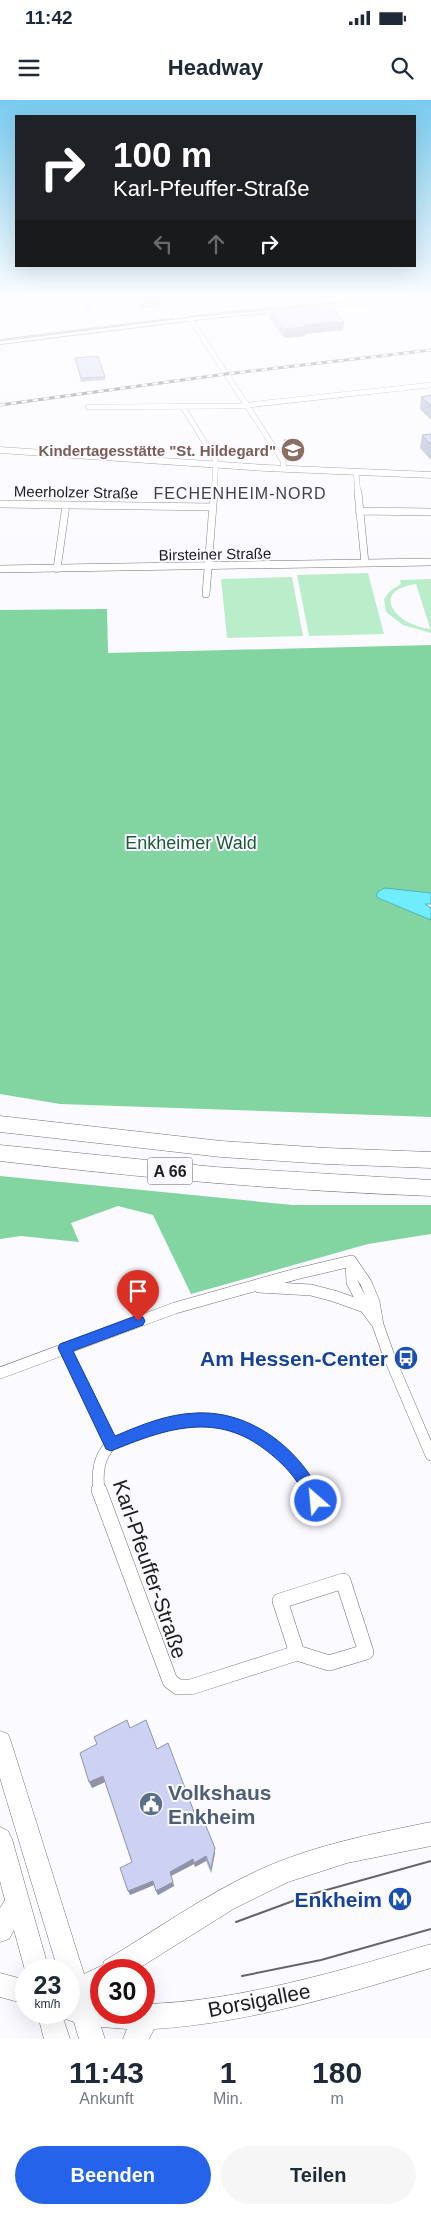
<!DOCTYPE html>
<html lang="de">
<meta charset="utf-8">
<style>
body{margin:0;font-family:Arial,sans-serif;background:#f6f6f7;color:#1f2937;height:100vh;display:flex;flex-direction:column;font-size:19px;white-space:nowrap}
*{box-sizing:border-box;margin:0}
p{font-size:16px;color:#747a83}
.icon{flex:none;width:28px;height:28px;fill:none;stroke:currentColor;stroke-width:2;stroke-linecap:round;stroke-linejoin:round}
.map{position:relative;height:1939px;overflow:hidden}
.drawer{display:flex;flex-direction:column;background:#fff;flex:1}
.drawer>*{flex:none}
.top-card{position:absolute;left:15px;top:15px;width:401px;height:152px;border-radius:0px;box-shadow:0 5px 20px #0002;background:#202124;color:#fff;overflow:hidden}
.speed{position:absolute;left:15px;top:1859px;display:flex;gap:10px;font-size:25px;font-weight:700;text-align:center}
.speed>*{display:grid;place-content:center;width:65px;height:65px;border-radius:50%;background:#fff;box-shadow:0 5px 20px #0002;line-height:1}
.speed small{font-size:12px;font-weight:400}
.speed .limit{border:8px solid #d22;background:#fff;color:#111}
.pin{position:absolute;display:grid;place-items:center;width:42px;height:42px;color:#fff;margin:-51px -21px;border-radius:50% 50% 50% 0;rotate:-45deg;box-shadow:0 0 5px #0007}
.pin .icon{rotate:45deg}
.me{position:absolute;width:55px;margin:-28px;rotate:333deg;stroke-linejoin:round;filter:drop-shadow(0 0 4px #0008)}
.turn{display:flex;align-items:center;gap:18px;height:105px;padding:0 15px;font-size:22px}
.turn .icon{width:65px;height:65px;stroke-width:2.5}
.turn b{display:block;font-size:35px;line-height:42px}
.lanes{display:flex;align-items:center;height:48px;padding:0 15px;background:#0003;justify-content:center;gap:25px;direction:ltr}
.lanes .off{opacity:.35}
.eta{display:flex;justify-content:space-evenly;align-items:center;height:85px;text-align:center}
.eta b{font-size:30px;font-weight:700;line-height:35px}
.button{display:flex;gap:10px;margin-top:auto;padding:10px 15px}
.button a{flex:1;height:58px;border-radius:30px;background:#2563eb;color:#fff;font-size:20px;font-weight:700;line-height:58px;text-align:center}
.button a+a{background:#f6f6f7;color:#1f2937}
.status{display:flex;justify-content:space-between;align-items:center;height:35px;padding:0 25px;background:#fff;direction:ltr}
.status svg{height:14px;fill:currentColor}
header{display:flex;justify-content:space-between;align-items:center;height:65px;padding:0 15px;background:#fff;font-size:22px;font-weight:700}
.map>svg:first-child{display:block}
.green{fill:#baeeca;fill-rule:evenodd}
.forest{fill:#82d5a0}
.water{fill:#70edfb;stroke:#57aeb9}
.lines{fill:none;stroke-linecap:round;stroke-linejoin:round}
.street-far3-casing{stroke:#737179;stroke-width:5.5}
.street-far2-casing{stroke:#737179;stroke-width:8}
.street-far1-casing{stroke:#737179;stroke-width:12}
.street-casing{stroke:#737179;stroke-width:16}
.secondary-casing{stroke:#737179;stroke-width:1}
.primary-casing{stroke:#737179;stroke-width:2}
.highway-casing{stroke:#737179;stroke-width:1}
.street-far3{stroke:#fff;stroke-width:5}
.street-far2{stroke:#fff;stroke-width:7}
.street-far1{stroke:#fff;stroke-width:11}
.street{stroke:#fff;stroke-width:15}
.secondary{fill:#fff;fill-rule:evenodd}
.primary{fill:#fff;fill-rule:evenodd}
.highway{fill:#fff;fill-rule:evenodd}
.tram-far1{stroke:#656468;stroke-width:1}
.tram{stroke:#656468;stroke-width:2}
.rail-casing{stroke:#656468;stroke-width:3}
.rail{stroke:#fbfaff;stroke-width:2;stroke-dasharray:5.5;stroke-linecap:butt}
.wall{fill:#b1b5d0}
.shaded-wall{fill:#9093a9}
.building{fill:#ced2f2;stroke:#9093a9}
.route{fill:#2563eb;stroke:#184099}
.labels{text-anchor:middle;dominant-baseline:central;stroke-width:4;stroke-linejoin:round;paint-order:stroke}
.far-education-label{font-size:15px;font-weight:bold;fill:#785e54;stroke:#fbfaff;text-anchor:end}
.far-street-label{font-size:15px;fill:#1d1c1f;stroke:#fbfaff}
.far-neighbourhood-label{font-size:16px;letter-spacing:1px;fill:#424047;stroke:#fbfaff}
.shield{fill:#fbfaff;stroke:#605f62;stroke-width:1}
.shield-label{font-size:16px;font-weight:bold;fill:#1d1c1f}
.park-label{font-size:18px;fill:#1c5936;stroke:#fbfaff}
.near-transit-label{font-size:21px;font-weight:bold;fill:#164399;stroke:#fbfaff;text-anchor:end}
.near-street-label{font-size:21px;fill:#1d1c1f;stroke:#fbfaff}
.near-service-label{font-size:21px;font-weight:bold;fill:#4e5e75;stroke:#fbfaff;text-anchor:start}
</style>
<div class="status"><b>11:42</b><svg viewBox="0 0 49 12"><path d="M0 12V9h3v3zM5 12V6h3v6zM10 12V3h3v9zM15 12V0h3v12zM26 1h20v11H26zM47 4h2v5h-2z"/></svg></div>
<header><svg class="icon" aria-label="menu" viewBox="0 0 24 24"><path d="M4 6h16M4 12h16M4 18h16"/></svg>Headway<svg class="icon" aria-label="search" viewBox="0 0 24 24"><circle cx="10" cy="10" r="6"/><path d="M15 15l6 6"/></svg></header>
<div class="map">
<svg width="431" height="1939" viewBox="0 0 431 1939">
<rect width="100%" height="100%" fill="#fbfaff"/>
<path class="green" d="M368,473L384,534L309,536L297,475Z
M292,477L303,536L227,538L221,479Z
M431,479V483H424H431V533L403,525L386,512L384,499L390,491L401,484L400,480ZM416,484L430,528V529C395,525 369,491 416,484Z"/>
<path class="forest" d="M107,509L108,553L431,545V793L409,791L378,798L431,820V1017L60,1004L0,994V510Z
M0,1076L293,1105H431V1134L368,1144L191,1194L153,1115L118,1106L71,1123L79,1142L21,1136L0,1139Z"/>
<path class="water" d="M385,788L431,793V804H425L431,808V820L378,798L376,795L379,791Z"/>
<g class="lines">
<g class="street-far3-casing">
<path id="street-far3" d="M175,216L186,217L191,220L283,361L284,369
M88,307L239,306L431,285
M183,307L216,361L214,393
M356,372L358,393"/>
</g>
<g class="street-far2-casing">
<path id="street-far2" d="M358,392L365,463
M0,404L212,407
M359,411L431,412
M0,469L431,462
M57,469L66,405
M206,494L214,392"/>
</g>
<g class="street-far1-casing">
<path id="street-far1" d="M351,1161L366,1183L374,1202L378,1225L390,1259L431,1355
M351,1161L352,1182L365,1207
M259,1187L311,1190L334,1196L365,1207L376,1222
M65,1248L111,1344C98,1358 97,1373 99,1391
M0,1273L175,1208L296,1174L351,1161
M111,1344C196,1309 256,1305 311,1391"/>
</g>
<g class="street-casing">
<path id="street" d="M99,1390L170,1581L178,1587H191L297,1553
M310,1390L320,1410
M343,1481L366,1552L329,1563L297,1553L280,1501Z"/>
</g>
<g class="secondary-casing">
<path id="secondary" d="M0,347L266,365L431,372V378L266,371L0,353Z
M0,1631L8,1634L11,1642L84,1874L103,1865L104,1861C155,1831 204,1795 259,1770C314,1745 372,1734 431,1722V1746L347,1763L288,1782L235,1808L136,1870H101V1891L92,1897L93,1901L101,1902V1912H144V1904C236,1902 343,1870 431,1844V1868C342,1895 248,1923 154,1929L149,1939H123L127,1929L101,1927L105,1939H79L74,1922L63,1918L70,1939H44L37,1912H69V1870H58L0,1678Z
M0,1727L8,1731L12,1739L49,1870H26V1874L14,1830L9,1839L0,1842V1808L5,1800L0,1781Z
M0,1873L26,1880V1904L0,1897Z"/>
</g>
<g class="primary-casing">
<path id="primary" d="M366,200H391L387,202L211,218L0,244V240L211,214Z"/>
</g>
<g class="highway-casing">
<path id="highway" d="M0,1016L221,1041L326,1048L431,1052V1068L326,1064L221,1057L0,1032Z
M0,1045L215,1067L431,1080V1096C287,1091 143,1078 0,1061Z"/>
</g>
<use href="#street-far3" class="street-far3"/>
<use href="#street-far2" class="street-far2"/>
<use href="#street-far1" class="street-far1"/>
<use href="#street" class="street"/>
<use href="#secondary" class="secondary"/>
<use href="#primary" class="primary"/>
<use href="#highway" class="highway"/>
<path class="tram-far1" d="M0,241L191,217L372,200"/>
<path class="tram" d="M236,1822L312,1794L431,1761
M242,1876L321,1860L431,1829"/>
<g class="rail-casing">
<path id="rail" d="M0,305L226,274L431,250"/>
</g>
<use href="#rail" class="rail"/>
</g>
<path class="wall" d="M45,200H91L88,210L81,202L45,201Z
M270,210L344,221L343,230L305,234V236L284,238L270,219Z
M75,258L105,277V280L81,282Z
M431,295V320L420,309L421,297Z
M431,334V359H430L420,348L422,335Z
M284,340L304,348L303,355L290,357L284,347Z
M130,1628L157,1649L196,1717L215,1748V1753L211,1773L206,1761L195,1767L194,1764L171,1776L174,1786L158,1795L154,1785L130,1795L132,1762L105,1682L92,1688Z"/>
<path class="shaded-wall" d="M0,200H9L0,202Z
M87,200H91L88,210L87,201Z
M140,200H160V207L140,209Z
M344,221L343,230L305,234V236L284,238L285,229L303,225Z
M304,348L303,355L290,357L291,350Z
M103,1676L105,1682L92,1688L89,1682Z
M215,1748V1753L211,1773V1769Z
M206,1756V1761L195,1767L194,1763Z
M193,1759L194,1764L171,1776L170,1772Z
M153,1781L154,1785L130,1795L128,1791Z
M173,1782L174,1786L158,1795L156,1791Z"/>
<path class="building" d="M329,204L344,221L303,225L305,227L285,229L270,210Z
M98,256L105,277L81,278L75,258Z
M431,295V306L421,297Z
M431,334V345L422,335Z
M297,339L304,348L291,350L284,340Z
M127,1620L130,1628L146,1620L157,1649L168,1643L196,1717L201,1714L215,1748L211,1769L206,1756L194,1763L193,1759L170,1772L173,1782L156,1791L153,1781L128,1791L120,1768L132,1762L103,1676L89,1682L80,1653L97,1644L94,1637Z"/>
<linearGradient id="sky" x2="0" y2="1"><stop stop-color="#78cbf0"/><stop offset="0.42" stop-color="#fdfdff"/><stop offset="1" stop-color="#fdfdff" stop-opacity="0"/></linearGradient>
<rect width="431" height="471" fill="url(#sky)"/>
<path class="route" d="M138,1215L143,1217L145,1221L143,1225L73,1251L115,1336C141,1325 167,1314 196,1313C252,1310 303,1351 324,1401L321,1406L316,1408L311,1406C298,1380 287,1366 263,1348C213,1311 163,1330 111,1351L106,1349L58,1248L60,1244Z"/>
<defs>
<g id="school-disc" transform="scale(1.25)"><circle r="9.5" fill="#8d6e63" stroke="#fbfaff"/><path d="M0-5L7-2L0 1L-7-2ZM-4 1L0 2.5L4 1V4Q0 6-4 4Z" fill="#fff"/></g>
<g id="bus-disc" transform="scale(1.25)"><circle r="9.5" fill="#1a4fb4" stroke="#fbfaff"/><path d="M-5-6H5V4H4V6H2V4H-2V6H-4V4H-5ZM-3.5-4V0h7V-4ZM-3.5 1.2v1.5H-2V1.2ZM2 1.2v1.5H3.5V1.2Z" fill="#fff"/></g>
<g id="civic-disc" transform="scale(1.25)"><circle r="9.5" fill="#5c6f8a" stroke="#fbfaff"/><path d="M-.6-6.5H3V-4.5H.6V-3L4-1V1h2V6H-6V1h2V-1L-.6-3ZM-1.2 2.5V6h2.4V2.5Z" fill="#fff"/></g>
<g id="metro-disc" transform="scale(1.25)"><circle r="9.5" fill="#1a4fb4" stroke="#fbfaff"/><path d="M-5.5 5V-5H-3L0 0L3-5H5.5V5H3V-.5L0 4L-3-.5V5Z" fill="#fff"/></g>
</defs>
<g fill-rule="evenodd">
<use href="#school-disc" x="293" y="350"/>
<use href="#bus-disc" x="406" y="1258"/>
<use href="#civic-disc" x="151" y="1704"/>
<use href="#metro-disc" x="400" y="1799"/>
</g>
<g class="labels">
<g class="far-education-label">
<text x="276" y="350">Kindertagesstätte "St. Hildegard"</text>
</g>
<g class="far-street-label">
<text transform="translate(76 392) rotate(1)">Meerholzer Straße</text>
<text transform="translate(215 454) rotate(-1)">Birsteiner Straße</text>
</g>
<g class="far-neighbourhood-label">
<text x="240" y="393">FECHENHEIM-NORD</text>
</g>
<rect class="shield" x="147.5" y="1057.5" width="45" height="27" rx="4"/>
<g class="shield-label">
<text x="170" y="1071">A 66</text>
</g>
<g class="park-label">
<text x="191" y="743">Enkheimer Wald</text>
</g>
<g class="near-transit-label">
<text x="388" y="1258">Am Hessen-Center</text>
<text x="382" y="1799">Enkheim</text>
</g>
<g class="near-street-label">
<text transform="translate(150 1469) rotate(71)">Karl-Pfeuffer-Straße</text>
<text transform="translate(259 1900) rotate(-11)">Borsigallee</text>
</g>
<g class="near-service-label">
<text x="168" y="1692">Volkshaus<tspan x="168" dy="24">Enkheim</tspan></text>
</g>
</g>
</svg>
<div class="speed"><div>23<small>km/h</small></div><div class="limit">30</div></div>
<div class="pin" style="left:138px;top:1221px;background:#d93025"><svg class="icon" aria-label="arrive" viewBox="0 0 24 24"><path d="M6 21V4h12l-3 4 3 4H6"/></svg></div>
<svg class="me" style="left:316px;top:1401px" viewBox="-20 -20 40 40"><circle r="17" fill="#2563eb" stroke="#fff" stroke-width="3"/><path d="M0-11L8 9 0 5-8 9z" fill="#fff"/></svg>
<div class="top-card">
<div class="turn"><svg class="icon" aria-label="right" viewBox="0 0 24 24"><path d="M7 20v-9h11M14 6l5 5-5 5"/></svg><div><b>100 m</b>Karl-Pfeuffer-Straße</div></div>
<div class="lanes"><svg class="icon off" aria-label="left" viewBox="0 0 24 24"><path d="M17 20v-9H6M10 6l-5 5 5 5"/></svg><svg class="icon off" aria-label="ahead" viewBox="0 0 24 24"><path d="M12 20V5M6 11l6-6 6 6"/></svg><svg class="icon" aria-label="right" viewBox="0 0 24 24"><path d="M7 20v-9h11M14 6l5 5-5 5"/></svg></div>
</div>
</div>
<section class="drawer">
<div class="eta">
<div><b>11:43</b><p>Ankunft</p></div>
<div><b>1</b><p>Min.</p></div>
<div><b>180</b><p>m</p></div>
</div>
<div class="button"><a>Beenden</a><a>Teilen</a></div>
</section>
